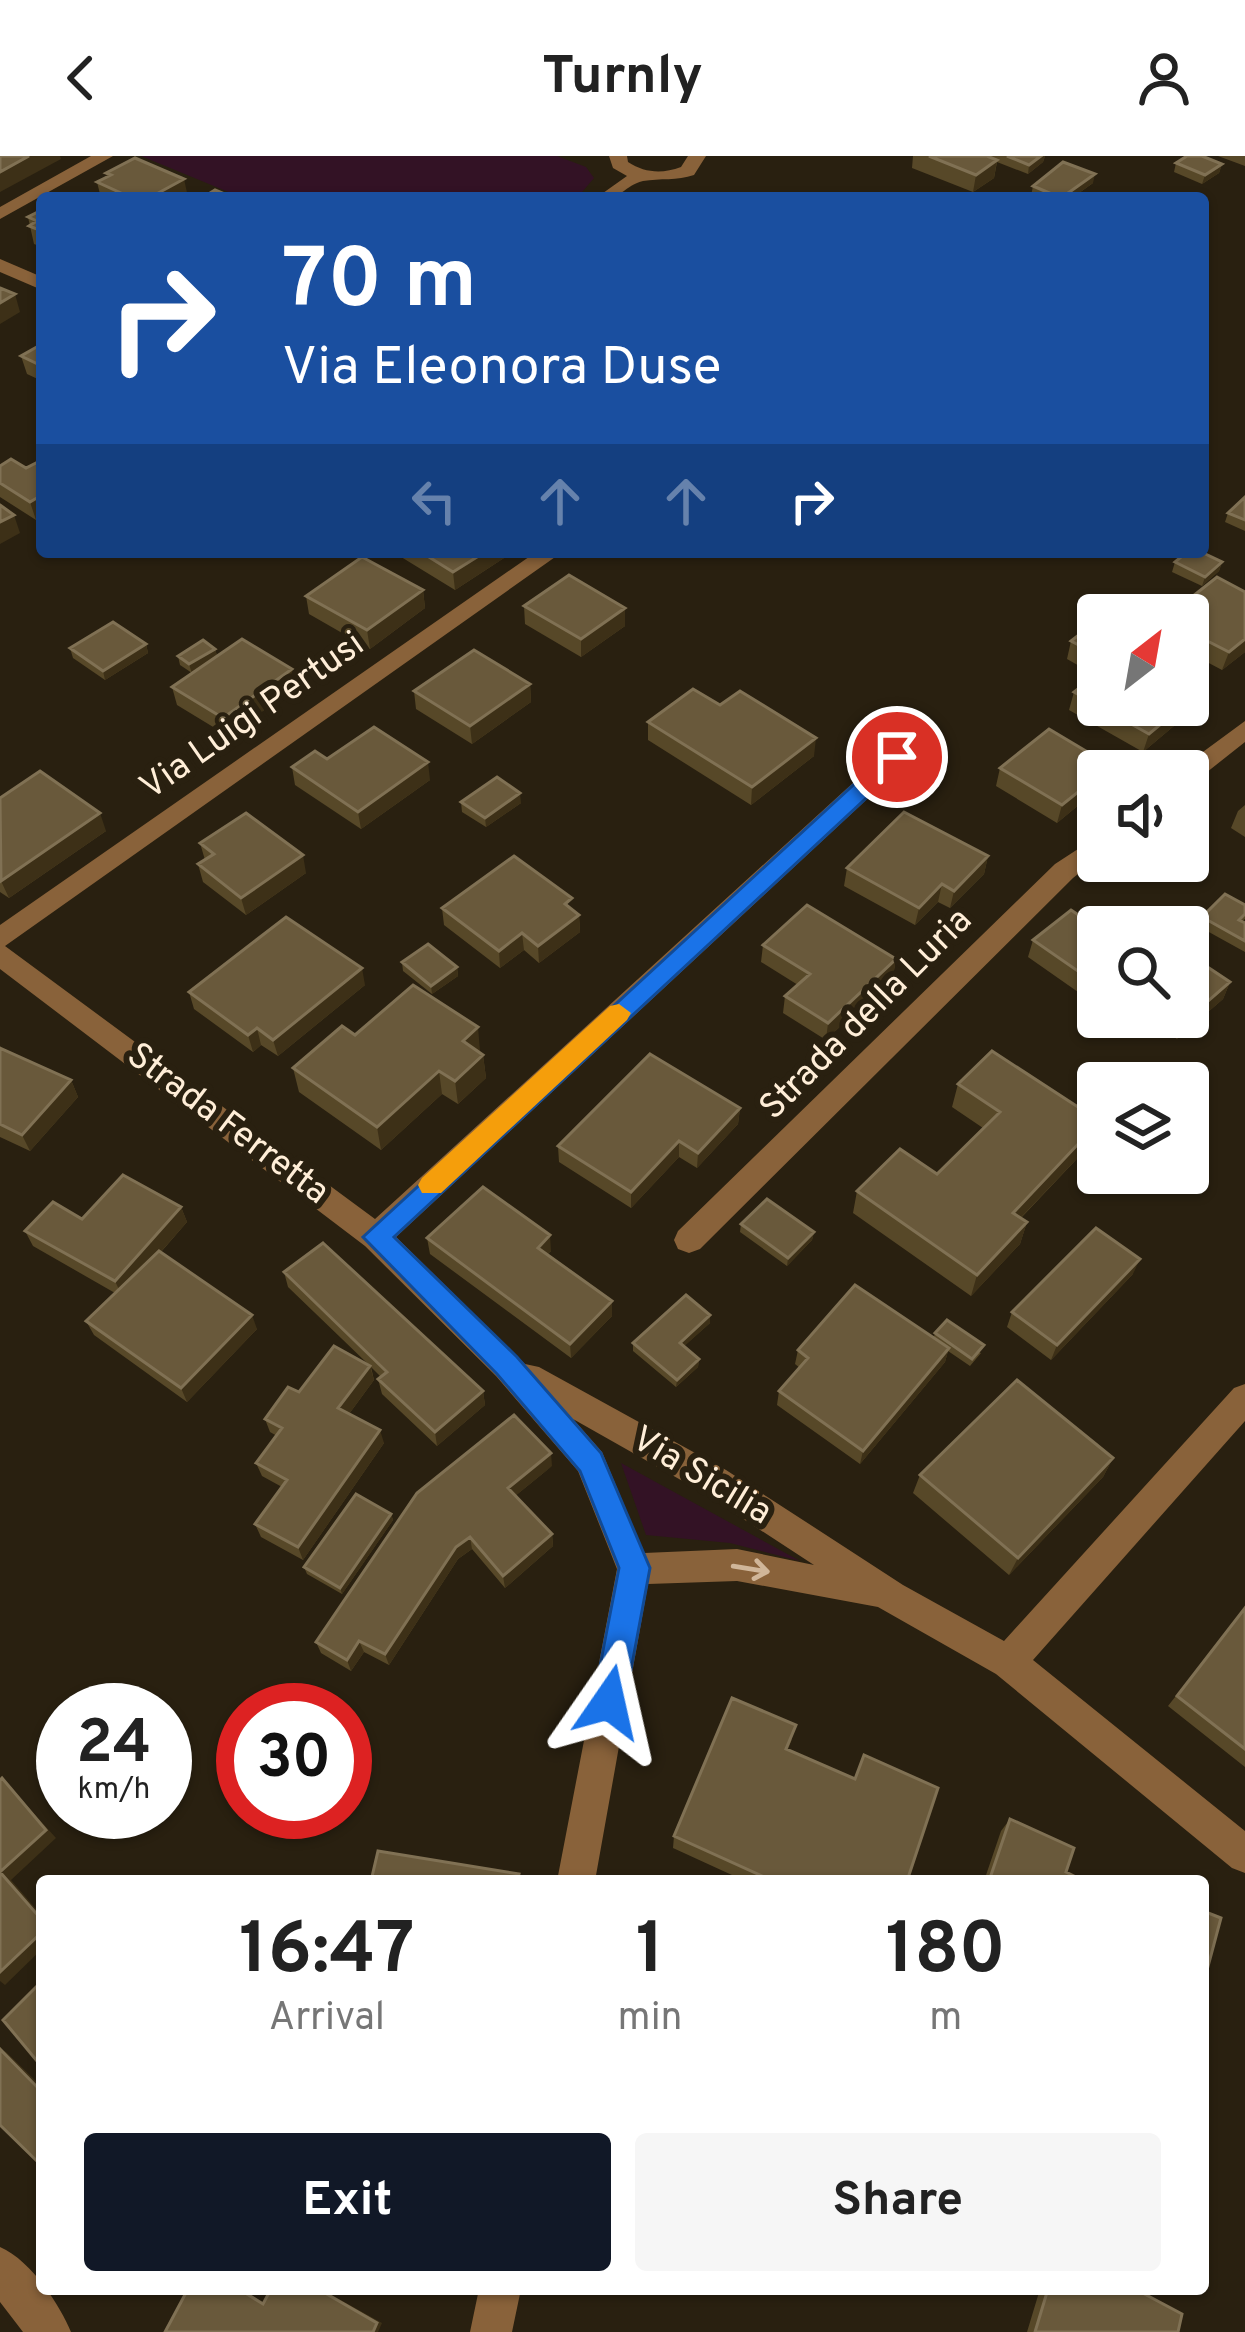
<!DOCTYPE html>
<style>
body{margin:0;font-family:Overpass,sans-serif;background:#f6f6f6;color:#222;height:100vh;display:flex;flex-direction:column;font-size:45px;white-space:nowrap}
*{box-sizing:border-box;margin:0}
p{font-size:39px;color:#767676}
.icon{flex:none;width:66px;height:66px;fill:none;stroke:currentColor;stroke-width:2;stroke-linecap:round;stroke-linejoin:round}
.map{position:relative;flex:1;overflow:hidden}
.details{position:absolute;left:36px;top:1719px;width:1173px;height:420px;display:flex;flex-direction:column;background:#fff;border-radius:12px;box-shadow:0 3px 9px #0004}
.details>*{flex:none}
.banner{position:absolute;left:36px;top:36px;width:1173px;height:366px;border-radius:12px;box-shadow:0 3px 9px #0004;background:#1a4fa0;color:#fff;overflow:hidden}
.needle{width:78px;rotate:31deg}
.controls{position:absolute;left:1077px;top:438px;display:grid;gap:24px}
.controls a{display:grid;place-items:center;width:132px;height:132px;border-radius:12px;background:#fff;box-shadow:0 3px 9px #0004;font-size:60px}
.speed{position:absolute;left:36px;top:1527px;display:flex;gap:24px;font-size:60px;font-weight:700;text-align:center}
.speed>*{display:grid;place-content:center;width:156px;height:156px;border-radius:50%;background:#fff;box-shadow:0 3px 9px #0004;line-height:1}
.speed small{font-size:30px;font-weight:400}
.speed .limit{border:18px solid #d22;background:#fff;color:#111}
.pin{position:absolute;display:grid;place-items:center;width:102px;height:102px;color:#fff;margin:-51px;border:6px solid #fff;border-radius:50%;box-shadow:0 3px 12px #0007}
.me{position:absolute;width:132px;margin:-66px;rotate:11deg;stroke-linejoin:round;filter:drop-shadow(0 0 9px #0008)}
.turn{display:flex;align-items:center;gap:42px;height:252px;padding:0 48px;font-size:54px}
.turn .icon{width:156px;height:156px;stroke-width:2.5}
.turn b{display:block;font-size:84px;line-height:102px}
.lanes{display:flex;align-items:center;height:114px;padding:0 48px;background:#0003;justify-content:center;gap:60px;direction:ltr}
.lanes .off{opacity:.35}
.eta{display:flex;justify-content:space-evenly;align-items:center;height:204px;text-align:center}
.eta b{font-size:72px;font-weight:700;line-height:84px}
.primary-button{display:flex;gap:24px;margin-top:auto;padding:24px 48px}
.primary-button a{flex:1;height:138px;border-radius:12px;background:#111827;color:#fff;font-size:48px;font-weight:700;line-height:138px;text-align:center}
.primary-button a+a{background:#f6f6f6;color:#222}
header{display:flex;justify-content:space-between;align-items:center;height:156px;padding:0 48px;background:#fff;font-size:54px;font-weight:700}
.map>svg:first-child{display:block}
.green{fill:#331225}
.lines{fill:none;stroke-linecap:round;stroke-linejoin:round}
.minor{fill:#89623a;fill-rule:evenodd}
.wall{fill:#574828}
.shaded-wall{fill:#3d3017}
.building{fill:#69593b;stroke:#807154;stroke-width:3}
.oneway{stroke:#d0b699}
.route{fill:#1a73e8;stroke:#114b97;stroke-width:3}
.slow{fill:#f59e0b}
.labels{text-anchor:middle;dominant-baseline:central;stroke-width:12;stroke-linejoin:round;paint-order:stroke}
.street-label{font-size:36px;fill:#ffeed8;stroke:#292010}
</style>
<header><svg class="icon" aria-label="back" viewBox="0 0 24 24"><path d="M15 5l-7 7 7 7"/></svg>Turnly<svg class="icon" aria-label="person" viewBox="0 0 24 24"><circle cx="12" cy="8" r="4"/><path d="M4 21q1-7 8-7t8 7"/></svg></header>
<div class="map">
<svg width="1245" height="2176" viewBox="0 0 1245 2176">
<rect width="100%" height="100%" fill="#292010"/>
<path class="green" d="M141,0H557L586,11L594,22L577,42H243Z
M621,1307L800,1405L730,1387L646,1379Z"/>
<g class="lines">
<path class="minor" d="M91,0H113L0,63V51Z
M609,0H627L628,6C645,17 662,18 681,11L688,0H706L694,19C677,25 660,22 643,25C623,30 626,42 596,42L627,20L613,12Z
M0,103L42,121V134L0,116Z
M536,396L558,399L5,790L375,1063L888,595H906V607L396,1081L525,1208L539,1211L726,1314L903,1429L1004,1485L1234,1232L1245,1228V1265L1033,1504L1245,1675V1717L1232,1712L996,1518L878,1451L737,1425L648,1428L595,1725H557L617,1413L578,1315L496,1220L365,1090L0,813V769ZM573,1263L702,1336L814,1409L737,1393L644,1397L602,1296Z
M1245,565V586L1197,624L1188,627V615H1177Z
M1098,680V702L1073,722L700,1093L689,1097L678,1093L674,1084L678,1075L1055,708Z
M0,2091C29,2103 59,2147 71,2176H23L0,2146Z
M479,2133H521L512,2176H470Z"/>
</g>
<path class="wall" d="M913,0H1045L1043,6L1028,18L997,6L994,22L973,36L912,12Z
M1218,0H1245V10Z
M1176,7L1222,8L1219,17L1202,28L1174,16Z
M106,17L188,41L101,42L97,26L107,21Z
M1093,27L1072,42H1037L1031,40L1033,30Z
M42,54V91L34,88L28,61Z
M42,188V225L27,218L21,200Z
M42,304V361L36,364L0,341V310L26,312Z
M1245,341V375L1225,366L1228,357Z
M393,396H504V402L455,434Z
M1175,406H1222L1219,415L1202,430L1172,416Z
M423,434L425,452L370,493L309,458L306,440Z
M1245,436V496L1222,514L1188,496V459Z
M524,450L625,452V470L581,501L525,468Z
M1098,464V549L1193,541L1187,559L1143,596L1069,554L1074,536L1095,519L1067,503L1071,485Z
M146,488L148,497L105,524L73,502L70,492Z
M215,493L217,500L296,531L228,580L177,549L172,531L192,517L180,509L178,500Z
M530,528L531,546L472,588L416,553L414,535Z
M720,549L814,600L751,649L648,584V566Z
M327,603L430,624L361,673L295,629L292,611Z
M1000,612L1098,615V633L1057,667L996,630Z
M0,642L106,675L9,742L0,736Z
M461,646L521,647L486,671L462,656Z
M1245,649V681L1231,672L1238,655Z
M200,687L306,717L246,759L203,726L198,708L205,704Z
M988,700L984,718L950,752L938,746L915,769L844,730L847,712Z
M1245,749V763L1242,765L1245,767V796L1198,770L1202,761Z
M442,752L573,754L579,759L580,776L539,807L524,794L500,812L444,769Z
M1098,772V850L1028,801L1033,784Z
M763,789L896,803L893,820L826,884L783,857L785,840L798,829L761,806Z
M402,806L457,811L458,820L432,838L403,815Z
M1230,826L1223,843L1177,883L1145,861H1188Z
M365,829L278,900L261,889L253,896L194,853L189,836Z
M355,879L480,895L479,896L483,899L486,922L458,948L442,938L381,994L299,936L293,912Z
M0,892L71,924L78,941L30,995L0,981Z
M958,928L1098,964V970L1091,988L1021,1062L1027,1066L1020,1088L971,1140L853,1057L857,1035L937,1018L983,972L952,951Z
M740,952L738,968L697,1012L679,1001L631,1052L559,1006L558,990Z
M181,1051L187,1066L161,1096L257,1173L187,1246L94,1179L86,1165L115,1137L33,1090L25,1075L82,1063Z
M741,1068L814,1076L812,1084L787,1110L740,1076Z
M427,1082L551,1095L547,1099L612,1145V1160L571,1202L430,1098Z
M284,1116L483,1235L485,1249L437,1290L382,1238L378,1223L381,1221L371,1211L374,1224L349,1258L384,1287L303,1404L261,1381L255,1368L282,1331L262,1320L256,1307L277,1280L270,1276L265,1263L299,1236L368,1208L288,1131Z
M1133,1118L1051,1204L1007,1171L1012,1156Z
M710,1159V1167L684,1190L699,1203L698,1211L676,1231L633,1195V1187Z
M935,1177L981,1197L970,1210L948,1195L945,1206L860,1308L777,1249L779,1235L800,1212L795,1208L798,1194L934,1181Z
M1113,1302L1103,1321L1009,1419L913,1337L920,1319Z
M552,1310L515,1340L552,1378L553,1390L505,1432L472,1393L458,1403L389,1509L364,1496L351,1515L321,1497L316,1486Z
M391,1358L393,1364L342,1438L307,1418L304,1411Z
M1245,1452V1611L1168,1550Z
M792,1583L788,1593L854,1623L907,1725H745L673,1692L674,1680Z
M1010,1663L1066,1716L1084,1725H984L1001,1675Z
M1040,2133H1135L1178,2176H1027Z"/>
<path class="shaded-wall" d="M29,0H60L61,3L0,36V16Z
M1041,0H1045L1043,6L1028,18L1029,9Z
M997,4L994,22L973,36L976,19Z
M1222,8L1219,17L1202,28L1205,19Z
M1095,18L1093,27L1072,42H1061Z
M184,23L188,41L186,42H149Z
M15,138L20,156L0,168V147Z
M42,339V361L36,364L30,346Z
M14,359L20,377L0,388V366Z
M485,396H504V402L455,434L453,416Z
M1222,406L1219,415L1202,430L1205,421Z
M423,434L425,452L370,493L367,474Z
M625,452V470L581,501V483Z
M1245,483V496L1222,514L1229,496Z
M146,488L148,497L105,524L103,515Z
M215,493L218,502L192,518L189,508Z
M292,513L296,531L228,580L223,562Z
M530,528L531,546L472,588L470,570Z
M1193,541L1187,559L1143,596L1149,578L1184,549H1188V546Z
M816,582L814,600L751,649L752,631Z
M428,606L430,624L361,673L358,656Z
M1098,620V633L1057,667L1062,649Z
M520,637L521,647L486,671L485,662Z
M100,657L106,675L9,742L1,725Z
M303,699L306,717L246,759L241,742Z
M988,700L984,718L950,752L954,735Z
M942,728L938,746L915,769L919,752Z
M579,759L580,776L539,807L538,790Z
M522,777L524,794L500,812L499,795Z
M896,803L893,820L826,884L828,867Z
M457,811L458,820L432,838L431,830Z
M362,812L365,829L278,900L273,884Z
M1230,826L1223,843L1177,883L1184,866Z
M478,871L480,895L466,908L463,885Z
M257,872L261,889L253,896L248,879Z
M483,899L486,922L458,948L455,925Z
M439,915L442,938L381,994L377,971Z
M71,924L78,941L30,995L22,979Z
M740,952L738,968L697,1012L698,997Z
M1098,967L1091,988L1005,1078L1013,1057Z
M679,985V1001L631,1052V1036Z
M181,1051L187,1066L122,1140L115,1125Z
M1027,1066L1020,1088L971,1140L977,1119Z
M814,1076L812,1084L787,1110L788,1102Z
M550,1079L551,1095L539,1107L538,1092Z
M1140,1103L1133,1118L1051,1204L1057,1189Z
M612,1145V1160L571,1202L570,1188Z
M252,1159L257,1173L187,1246L181,1232Z
M710,1159V1167L680,1194V1187Z
M949,1192L945,1206L860,1308L863,1295Z
M699,1203L698,1211L676,1231L677,1224Z
M370,1210L374,1224L343,1266L338,1252Z
M483,1235L485,1249L437,1290L435,1276Z
M380,1274L384,1287L303,1404L298,1391Z
M551,1297L552,1310L509,1345L508,1332Z
M1113,1302L1103,1321L1009,1419L1018,1402Z
M391,1358L393,1364L342,1438L340,1432Z
M552,1378L553,1390L505,1432L503,1420Z
M470,1381L472,1393L458,1403L389,1509L385,1498L456,1391Z
M359,1485L364,1496L351,1515L347,1504Z
M2,1622L56,1682L11,1724L42,1760V1764L0,1716Z
M42,1776V1793L5,1829L0,1825V1816Z
M0,1893L6,1896L42,1931V1934Z
M318,2133H321L382,2167L378,2176H373Z"/>
<path class="building" d="M0,0H29L0,16Z
M929,0H987L997,4L976,19Z
M1007,0H1041L1029,9Z
M1187,0H1202L1222,8L1205,19L1176,7Z
M135,2L184,23L149,42H132L97,26L111,19L106,17Z
M1063,6L1095,18L1061,42L1033,30Z
M215,34L234,42H202Z
M42,54V75L29,70L37,65L28,61Z
M0,132L15,138L0,147Z
M42,188V210L21,200Z
M11,303L26,312L42,304V339L30,346L0,327V310Z
M1245,341V364L1228,357Z
M0,349L14,359L0,366Z
M421,396H485L453,416Z
M1187,396H1201L1222,406L1205,421L1175,406Z
M362,401L423,434L367,474L306,440Z
M569,419L625,452L581,483L524,450Z
M1217,421L1245,436V483L1229,496L1188,475V459H1169Z
M1125,443L1141,452L1131,459H1104Z
M1098,464V499L1071,485Z
M113,466L146,488L103,515L70,492Z
M242,483L292,513L223,562L172,531Z
M203,484L215,493L189,508L178,500Z
M474,494L530,528L470,570L414,535Z
M1098,517V549H1184L1149,578L1074,536Z
M693,533L720,549L740,535L816,582L752,631L648,566Z
M374,571L428,606L358,656L292,611L315,595L327,603Z
M1049,573L1111,610L1104,615H1098V620L1062,649L1000,612Z
M40,615L100,657L1,725L0,642Z
M497,621L520,637L485,662L461,646Z
M904,656L988,700L954,735L942,728L919,752L847,712Z
M246,657L303,699L241,742L198,708L214,698L200,687Z
M514,700L572,742L565,748L579,759L538,790L522,777L499,795L442,752Z
M1225,738L1245,749V758L1239,764L1245,767V785L1202,761Z
M807,749L896,803L828,867L785,840L810,818L763,789Z
M1071,754L1098,772V829L1033,784Z
M286,761L362,812L273,884L257,872L248,879L189,836Z
M428,788L457,811L431,830L402,806Z
M1188,798L1230,826L1184,866L1176,861H1188Z
M413,829L478,871L463,885L483,899L455,925L439,915L377,971L293,912L342,870L355,879Z
M0,892L71,924L22,979L0,968Z
M992,895L1098,964V967L1013,1057L1027,1066L977,1119L857,1035L900,993L937,1018L1000,956L958,928Z
M650,898L740,952L698,997L679,985L631,1036L558,990Z
M123,1019L181,1051L115,1125L25,1075L53,1046L82,1063Z
M483,1031L550,1079L538,1092L612,1145L570,1188L427,1082Z
M767,1043L814,1076L788,1102L741,1068Z
M1096,1072L1140,1103L1057,1189L1012,1156Z
M323,1087L483,1235L435,1276L378,1223L387,1216L284,1116Z
M159,1095L252,1159L181,1232L86,1165Z
M855,1129L949,1192L863,1295L779,1235L808,1202L798,1194Z
M686,1139L710,1159L680,1187L699,1203L677,1224L633,1187Z
M947,1164L984,1189L972,1203L935,1177Z
M334,1190L370,1210L338,1252L380,1274L298,1391L255,1368L287,1324L256,1307L282,1272L265,1263L288,1231L299,1236Z
M1017,1224L1113,1302L1018,1402L920,1319Z
M514,1259L551,1297L508,1332L552,1378L503,1420L470,1381L456,1391L385,1498L359,1485L347,1504L316,1486L417,1337Z
M356,1338L391,1358L340,1432L304,1411Z
M1245,1452V1593L1177,1540Z
M732,1542L796,1569L786,1593L855,1623L864,1599L938,1632L907,1725H773L674,1680Z
M2,1622L46,1674L0,1716L42,1764V1776L0,1816V1624Z
M1010,1663L1074,1692L1066,1716L1084,1725H989Z
M378,1695L519,1718L517,1725H371Z
M1203,1755L1221,1762L1203,1829Z
M42,1825V1911L3,1864Z
M0,1893L42,1936V2010L0,1969Z
M188,2133H239L263,2148L271,2133H318L377,2167L373,2176H165Z
M1048,2133H1135L1182,2158L1178,2176H1035Z"/>
<defs><path id="oneway-shaft" d="M-6 0H5M1.5-3L5.5 0L1.5 3" fill="none" stroke-width="1.6" stroke-linecap="round" stroke-linejoin="round" transform="scale(3)"/></defs>
<use class="oneway" href="#oneway-shaft" transform="translate(751 1413) rotate(9)"/>
<path class="route" d="M897,593L905,596V606L394,1081L517,1201L601,1297L650,1412L625,1546L620,1558L609,1562L598,1558L593,1546L619,1412L580,1315L497,1218L363,1081L889,596Z"/>
<path class="slow" d="M619,848L631,857L627,864L441,1037H422L418,1029L422,1022L610,850Z"/>
<g class="labels">
<g class="street-label">
<text transform="translate(253 561) rotate(-35)">Via Luigi Pertusi</text>
<text transform="translate(867 859) rotate(-45)">Strada della Luria</text>
<text transform="translate(227 969) rotate(37)">Strada Ferretta</text>
<text transform="translate(701 1321) rotate(31)">Via Sicilia</text>
</g>
</g>
</svg>
<div class="controls">
<a><svg class="needle" viewBox="-14 -14 28 28"><path d="M0-13l5 13h-10z" fill="#e53935"/><path d="M0 13l5-13h-10z" fill="#767676"/></svg></a>
<a><svg class="icon" aria-label="sound" viewBox="0 0 24 24"><path d="M4 9h4l5-4v14l-5-4H4zM17 9q2 3 0 6"/></svg></a>
<a><svg class="icon" aria-label="search" viewBox="0 0 24 24"><circle cx="10" cy="10" r="6"/><path d="M15 15l6 6"/></svg></a>
<a><svg class="icon" aria-label="layers" viewBox="0 0 24 24"><path d="M12 4l9 5-9 5-9-5zM3 14l9 5 9-5"/></svg></a>
</div>
<div class="speed"><div>24<small>km/h</small></div><div class="limit">30</div></div>
<div class="pin" style="left:897px;top:601px;background:#d93025"><svg class="icon" aria-label="arrive" viewBox="0 0 24 24"><path d="M6 21V4h12l-3 4 3 4H6"/></svg></div>
<svg class="me" style="left:609px;top:1546px" viewBox="-20 -20 40 40"><path d="M0-17L14 15 0 8-14 15z" fill="#1a73e8" stroke="#fff" stroke-width="4"/></svg>
<div class="banner">
<div class="turn"><svg class="icon" aria-label="right" viewBox="0 0 24 24"><path d="M7 20v-9h11M14 6l5 5-5 5"/></svg><div><b>70 m</b>Via Eleonora Duse</div></div>
<div class="lanes"><svg class="icon off" aria-label="left" viewBox="0 0 24 24"><path d="M17 20v-9H6M10 6l-5 5 5 5"/></svg><svg class="icon off" aria-label="ahead" viewBox="0 0 24 24"><path d="M12 20V5M6 11l6-6 6 6"/></svg><svg class="icon off" aria-label="ahead" viewBox="0 0 24 24"><path d="M12 20V5M6 11l6-6 6 6"/></svg><svg class="icon" aria-label="right" viewBox="0 0 24 24"><path d="M7 20v-9h11M14 6l5 5-5 5"/></svg></div>
</div>
<section class="details">
<div class="eta">
<div><b>16:47</b><p>Arrival</p></div>
<div><b>1</b><p>min</p></div>
<div><b>180</b><p>m</p></div>
</div>
<div class="primary-button"><a>Exit</a><a>Share</a></div>
</section>
</div>
